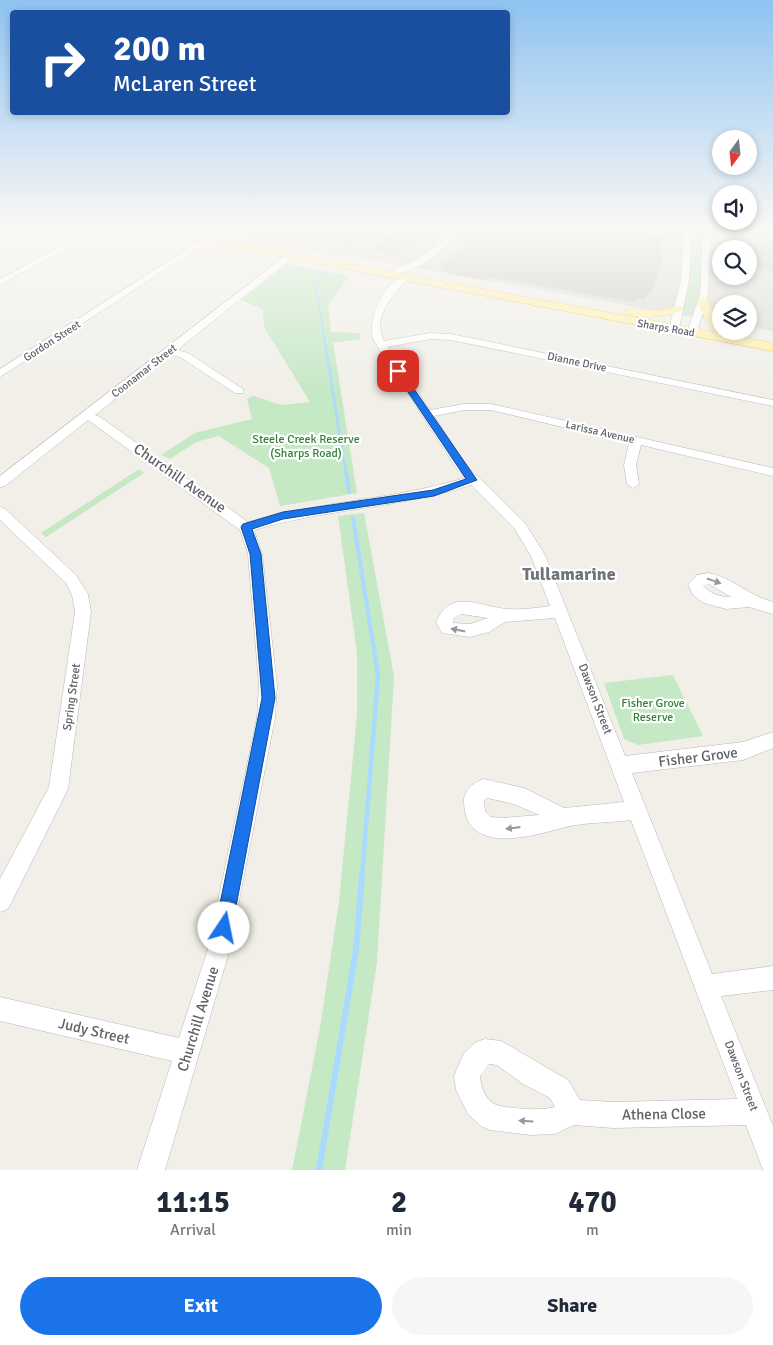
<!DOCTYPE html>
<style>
body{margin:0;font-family:Signika,sans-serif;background:#f6f6f7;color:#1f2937;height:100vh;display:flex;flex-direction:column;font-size:19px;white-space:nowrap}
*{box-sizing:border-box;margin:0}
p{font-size:16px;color:#747a83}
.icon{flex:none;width:28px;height:28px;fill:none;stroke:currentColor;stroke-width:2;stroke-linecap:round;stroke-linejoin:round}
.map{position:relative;height:1170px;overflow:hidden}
.details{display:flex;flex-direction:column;background:#fff;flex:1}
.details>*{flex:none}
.banner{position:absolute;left:10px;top:10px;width:500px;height:105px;border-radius:5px;box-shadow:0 2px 8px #0003;background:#1a4fa0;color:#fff;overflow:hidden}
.needle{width:32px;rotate:195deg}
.buttons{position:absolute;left:712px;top:130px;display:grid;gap:10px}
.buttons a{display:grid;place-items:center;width:45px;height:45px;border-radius:50%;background:#fff;box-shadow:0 2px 8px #0003;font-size:25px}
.pin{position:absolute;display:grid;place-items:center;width:42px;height:42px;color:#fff;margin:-21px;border-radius:10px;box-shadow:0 2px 8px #0006}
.me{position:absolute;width:55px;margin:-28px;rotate:11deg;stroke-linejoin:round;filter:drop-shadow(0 0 4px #0008)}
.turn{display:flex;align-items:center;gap:18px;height:105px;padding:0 20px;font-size:22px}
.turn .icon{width:65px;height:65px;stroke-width:2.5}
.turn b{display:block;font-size:35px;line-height:42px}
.eta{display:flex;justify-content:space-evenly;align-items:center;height:85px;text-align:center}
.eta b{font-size:30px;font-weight:800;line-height:35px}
.action{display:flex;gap:10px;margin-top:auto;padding:10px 20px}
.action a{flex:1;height:58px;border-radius:30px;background:#1a73e8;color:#fff;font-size:20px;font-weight:800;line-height:58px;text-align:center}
.action a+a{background:#f6f6f7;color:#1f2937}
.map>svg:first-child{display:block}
.industrial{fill:#e0deda;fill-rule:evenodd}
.green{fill:#c5e8c5}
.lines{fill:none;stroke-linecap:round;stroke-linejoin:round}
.stream-far4{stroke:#aadaff;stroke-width:2}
.stream-far3{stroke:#aadaff;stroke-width:2.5}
.stream-far2{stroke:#aadaff;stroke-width:4}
.stream-far1{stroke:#aadaff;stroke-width:4.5}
.stream{stroke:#aadaff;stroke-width:6}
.building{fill:#cccac5;stroke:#d6d1c6}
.minor-casing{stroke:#b5b8bc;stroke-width:1}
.major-casing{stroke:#f2c960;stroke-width:1}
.minor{fill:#fff;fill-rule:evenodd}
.major{fill:#fff2af;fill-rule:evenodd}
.oneway{fill:#979a9d}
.route{fill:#1a73e8;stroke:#114b97}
.labels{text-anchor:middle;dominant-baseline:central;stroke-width:4.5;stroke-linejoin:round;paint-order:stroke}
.far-street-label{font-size:11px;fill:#5f6368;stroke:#fff}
.park-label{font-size:12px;fill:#348238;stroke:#fff}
.street-label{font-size:12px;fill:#5f6368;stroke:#fff}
.near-street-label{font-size:15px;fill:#5f6368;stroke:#fff}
.district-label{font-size:18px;font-weight:bold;fill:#70757a;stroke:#fff}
</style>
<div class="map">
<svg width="773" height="1170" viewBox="0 0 773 1170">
<rect width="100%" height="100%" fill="#f1efe8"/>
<path class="industrial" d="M205,230H356L327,254Z
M395,230H773V331L749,327V304H721V322L361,258ZM721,249H749V276H721Z"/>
<path class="green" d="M356,230H395L361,258L327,254Z
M692,230H703L701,286L696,317L682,314L689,283Z
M287,264L349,276L328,305L331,332L359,333L361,339L333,343L357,493L280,506L269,468L219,436L196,442L170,459L161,455L195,433L252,419L247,399L253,396L281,405L310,402L264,327L263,309L241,300Z
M139,469L144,473L46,537L41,533Z
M364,513L394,676L377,962L345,1170H292L320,1028L339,902L357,715V653L338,516Z
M673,675L703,736L638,745L624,739L604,683Z"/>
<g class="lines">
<path class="stream-far4" d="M337,253L353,239L371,230
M324,337L316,285L325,270"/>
<path class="stream-far3" d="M324,336L346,474"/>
<path class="stream-far2" d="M346,472L349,492
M353,518L374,650"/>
<path class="stream-far1" d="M362,877L378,675L374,649"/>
<path class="stream" d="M319,1170L356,950L362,876"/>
</g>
<path class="building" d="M397,230L423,235L398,255L373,250Z
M476,230H645L643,234L663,237L659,255L663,256L651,294L648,293L645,299L637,298L635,302L488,277L486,280L448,273L441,268Z
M742,238L773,243V270L749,266V249H741Z"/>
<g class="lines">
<g class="minor-casing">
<path id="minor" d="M90,230H100L0,285V279Z
M452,230H460C447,246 416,276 394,273V269C417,262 435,248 452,230Z
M684,230H692L689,281L679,329L674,332L669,329L681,281Z
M703,230H711L708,295L697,332L692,335L687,332L700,295Z
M201,240L208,242L0,377V369Z
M285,256L292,258L177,350L188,353L243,389V393H235L180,357L171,355L95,415L100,417L248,522C319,501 394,500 465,478L458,471L373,339C368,318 382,285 402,277L406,280C392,298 372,316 384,341L430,333L451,334L773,400V406L451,340L430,339L388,347L430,410L464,404H491L773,468V476L641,445L636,465L639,484L633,488L627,484L624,465L629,443L491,410H464L434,416L466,465L525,523L545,555L625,756L743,742L773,732V748L743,760L632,773L712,974L773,966V990L721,996L773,1126V1170H763L746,1125L613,1128L574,1125L555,1134L531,1135L490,1130L481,1126L468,1114L456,1090L454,1076L464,1053L476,1042L485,1039L501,1041L568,1080L580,1100L613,1102L737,1099L631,820C609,823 583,822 562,828C529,837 463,856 464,799C465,788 475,782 484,779L524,788L564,808L624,802L555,618L505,622L489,632L470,637L442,633L436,622C452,587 479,607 507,609C521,610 536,608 550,606L531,556L515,529L471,485C400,508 325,509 254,530L262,554L277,685L275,718L229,952L165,1170H137L172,1061L0,1021V997L179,1038L207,952L257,718L259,685L248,554L240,530L88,420L5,486L0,487V476ZM461,614L488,618L470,624L453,623L454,618ZM487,798L514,804L539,815L503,818L491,817L485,811L484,800ZM489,1064L497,1065L523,1084L550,1098L555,1107C542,1111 510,1109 497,1105C485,1101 481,1087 480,1076Z
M0,507L5,509L76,575L88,594L91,612L68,789L8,909L0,912V879L49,787L75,612L72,595L66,583L0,520Z
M709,573C733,578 749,596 773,602V614L749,607L726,609L704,603L693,595L688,584L697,575ZM709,584L731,597C720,597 711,594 703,586Z"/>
</g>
<g class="major-casing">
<path id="major" d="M143,230H165L773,343V351Z
M703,298L707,299L715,315L721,321V331C708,328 702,313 697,301Z
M679,306L683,307V311C670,315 633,322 623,312L629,309L663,310Z"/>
</g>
<use href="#minor" class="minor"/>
<use href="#major" class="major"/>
</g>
<defs><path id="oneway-solid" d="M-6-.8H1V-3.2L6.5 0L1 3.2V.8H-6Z" transform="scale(1.25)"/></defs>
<g class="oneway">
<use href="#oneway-solid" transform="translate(714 581) rotate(19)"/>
<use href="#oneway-solid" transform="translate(458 630) rotate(-169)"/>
<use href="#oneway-solid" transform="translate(513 828) rotate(173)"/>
<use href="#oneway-solid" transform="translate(526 1121) rotate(-176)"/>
</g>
<linearGradient id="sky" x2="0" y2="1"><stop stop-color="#8fc3f1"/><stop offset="0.58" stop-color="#f9f8f5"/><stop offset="1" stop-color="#f9f8f5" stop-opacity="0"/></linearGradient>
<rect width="773" height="394" fill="url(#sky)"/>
<path class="route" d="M395,370H401L477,480L434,496L283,519L252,529L261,554L275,698L232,928L229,933L224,936L218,933L215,928L262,698L250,554L241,527L243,524L283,512L433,490L466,479L394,371Z"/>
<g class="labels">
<g class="far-street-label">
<text transform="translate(666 328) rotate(10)">Sharps Road</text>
<text transform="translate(52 341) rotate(-33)">Gordon Street</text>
<text transform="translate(577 362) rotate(12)">Dianne Drive</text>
<text transform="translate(144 371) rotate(-38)">Coonamar Street</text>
<text transform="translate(600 432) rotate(13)">Larissa Avenue</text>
</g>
<g class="park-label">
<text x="306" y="439">Steele Creek Reserve<tspan x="306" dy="14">(Sharps Road)</tspan></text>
<text x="653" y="703">Fisher Grove<tspan x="653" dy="14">Reserve</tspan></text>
</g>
<g class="street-label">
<text transform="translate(72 697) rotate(-82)">Spring Street</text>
<text transform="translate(595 699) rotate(69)">Dawson Street</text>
<text transform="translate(741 1076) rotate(69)">Dawson Street</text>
</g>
<g class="near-street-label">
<text transform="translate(180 478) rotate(35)">Churchill Avenue</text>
<text transform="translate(698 757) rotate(-7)">Fisher Grove</text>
<text transform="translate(198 1019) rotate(-73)">Churchill Avenue</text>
<text transform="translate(94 1031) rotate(13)">Judy Street</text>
<text transform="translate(664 1114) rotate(-1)">Athena Close</text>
</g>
<g class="district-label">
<text x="569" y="574">Tullamarine</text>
</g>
</g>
</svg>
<div class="buttons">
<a><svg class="needle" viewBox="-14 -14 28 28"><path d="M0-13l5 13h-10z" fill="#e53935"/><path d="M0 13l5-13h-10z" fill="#747a83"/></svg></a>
<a><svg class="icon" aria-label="sound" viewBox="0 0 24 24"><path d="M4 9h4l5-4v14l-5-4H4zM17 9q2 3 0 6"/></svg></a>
<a><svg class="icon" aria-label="search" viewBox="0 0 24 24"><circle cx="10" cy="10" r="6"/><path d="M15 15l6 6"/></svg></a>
<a><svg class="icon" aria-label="layers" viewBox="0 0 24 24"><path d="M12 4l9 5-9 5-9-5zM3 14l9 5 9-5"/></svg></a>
</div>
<div class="pin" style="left:398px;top:371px;background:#d93025"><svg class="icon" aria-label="arrive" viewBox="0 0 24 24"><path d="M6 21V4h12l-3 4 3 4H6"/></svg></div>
<svg class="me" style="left:224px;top:928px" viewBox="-20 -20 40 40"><circle r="19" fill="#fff"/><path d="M0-13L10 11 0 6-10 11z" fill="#1a73e8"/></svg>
<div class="banner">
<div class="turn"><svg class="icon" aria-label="right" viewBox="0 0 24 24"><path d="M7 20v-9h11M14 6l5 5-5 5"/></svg><div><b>200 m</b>McLaren Street</div></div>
</div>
</div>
<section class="details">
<div class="eta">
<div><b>11:15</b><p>Arrival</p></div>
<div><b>2</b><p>min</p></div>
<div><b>470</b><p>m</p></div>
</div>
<div class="action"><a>Exit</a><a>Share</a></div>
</section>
